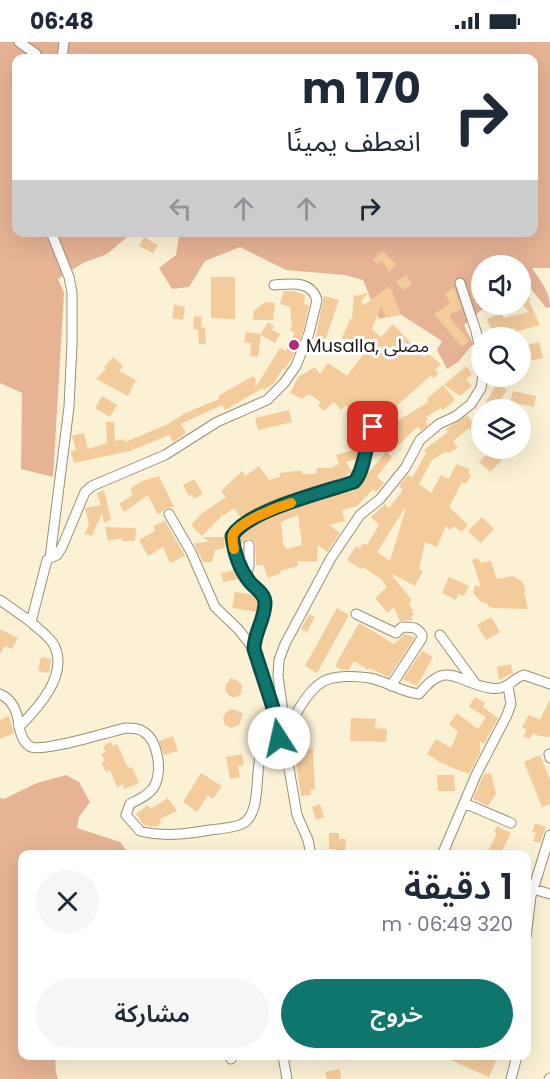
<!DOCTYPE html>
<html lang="ar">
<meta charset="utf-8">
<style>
body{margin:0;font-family:Poppins,"Noto Sans Arabic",sans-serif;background:#f6f6f7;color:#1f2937;direction:rtl;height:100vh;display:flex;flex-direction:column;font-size:22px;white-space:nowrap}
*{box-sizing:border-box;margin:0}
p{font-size:20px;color:#747a83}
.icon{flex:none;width:33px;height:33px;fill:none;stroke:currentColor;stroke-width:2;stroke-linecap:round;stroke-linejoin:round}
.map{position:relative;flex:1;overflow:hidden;direction:ltr}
.drawer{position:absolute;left:18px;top:808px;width:513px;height:210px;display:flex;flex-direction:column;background:#fff;border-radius:12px;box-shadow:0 6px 24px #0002;direction:rtl}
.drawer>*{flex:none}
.guide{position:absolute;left:12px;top:12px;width:526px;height:183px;border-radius:12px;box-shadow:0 6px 24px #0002;direction:rtl;background:#fff;color:#1f2937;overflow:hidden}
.tools{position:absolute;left:471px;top:213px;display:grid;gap:12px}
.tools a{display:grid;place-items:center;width:60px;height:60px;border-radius:50%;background:#fff;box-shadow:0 6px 24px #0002;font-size:30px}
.pin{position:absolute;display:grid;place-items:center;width:51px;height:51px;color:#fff;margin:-26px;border-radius:12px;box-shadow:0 3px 9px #0006}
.me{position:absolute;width:66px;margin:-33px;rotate:350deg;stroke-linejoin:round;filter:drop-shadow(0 0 4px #0008)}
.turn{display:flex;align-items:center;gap:21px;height:126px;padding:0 18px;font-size:27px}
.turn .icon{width:78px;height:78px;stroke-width:2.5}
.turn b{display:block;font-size:42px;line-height:51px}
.lanes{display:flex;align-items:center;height:57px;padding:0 18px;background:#0003;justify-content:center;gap:30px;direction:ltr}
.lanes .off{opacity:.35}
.round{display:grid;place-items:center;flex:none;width:63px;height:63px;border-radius:32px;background:#f6f6f7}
.head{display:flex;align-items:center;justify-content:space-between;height:102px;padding:0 18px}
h1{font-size:36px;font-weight:600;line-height:45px}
.action{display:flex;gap:12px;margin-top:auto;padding:12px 18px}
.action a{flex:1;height:69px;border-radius:36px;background:#0f766e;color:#fff;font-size:24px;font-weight:600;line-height:69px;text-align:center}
.action a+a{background:#f6f6f7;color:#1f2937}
.status{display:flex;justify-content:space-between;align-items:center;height:42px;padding:0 30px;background:#fff;direction:ltr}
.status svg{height:16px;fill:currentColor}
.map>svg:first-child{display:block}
.green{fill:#e6b394}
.building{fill:#f4cc9c;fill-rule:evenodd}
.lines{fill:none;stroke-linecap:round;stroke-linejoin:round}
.street-casing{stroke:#999075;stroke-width:11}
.street{stroke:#fff;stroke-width:9}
.route-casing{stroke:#0a4d48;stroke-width:15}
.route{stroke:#0f766e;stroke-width:10}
.slow{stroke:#f59e0b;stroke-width:10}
.poi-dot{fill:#b12c74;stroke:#fff;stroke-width:2}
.labels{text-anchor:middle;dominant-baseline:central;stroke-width:6;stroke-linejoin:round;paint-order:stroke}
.poi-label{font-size:18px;fill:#201c12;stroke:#fff;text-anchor:start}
</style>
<div class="status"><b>06:48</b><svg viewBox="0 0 49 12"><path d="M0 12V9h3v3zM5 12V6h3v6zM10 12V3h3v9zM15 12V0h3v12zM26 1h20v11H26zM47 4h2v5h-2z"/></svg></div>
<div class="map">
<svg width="550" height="1037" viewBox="0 0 550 1037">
<rect width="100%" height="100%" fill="#fbf1d4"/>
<path class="green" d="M0,0H550V226H532C540,238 550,250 550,265L546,266L521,234L520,224H482V262L487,263L464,283L473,302L458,320L447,327L437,308L442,299L400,272L379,277L363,238L345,233L286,228L240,205L205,219L189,245L172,247L159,226L176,213L179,194L173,191L534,190V16H16V190L132,191L107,212L83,221L58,237L64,251L53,435L21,427L22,351L0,341Z
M66,733L79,740L90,760L79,775L77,786L120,800L127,809L126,813H22V831L21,834L22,843V1014H55L56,1030L58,1037H0V756L4,757L37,741Z"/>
<path class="building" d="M144,195L158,203L153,211L139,204Z
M382,209L396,222L389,230L382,219L377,222L373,218Z
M406,233L412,242L403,248L396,240Z
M211,235H235V277L211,276Z
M390,244L401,273L386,276L381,264L372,287L381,295L393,282L424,315L427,311L441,322L435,328L439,331L434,336L431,333L389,371L379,361L366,378L346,363L341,368L334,360L324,369L318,363L321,360L309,352L302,357L290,351L298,335L315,325L320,332L328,321L347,334L362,314L342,296L350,277H352L354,252L356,254L368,251L361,259L364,263Z
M454,245L462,267L449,273L453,280L470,299L462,305L434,272L450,261L445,252Z
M520,246L531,258L529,259L540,283L515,290L514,286L495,295L487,277L501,271L504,276L529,270L520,260Z
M284,249H293L305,253L304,262L309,263L303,289L294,312L285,327L283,326L274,341L264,348L263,346L225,368L222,363L181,382L186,391L173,400L169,393L130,409L74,421L71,410L76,408L72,394L84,391L88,407L107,401L106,380H114L115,399L124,397L125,400L168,382L185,371L219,357L218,354L253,334L256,338L255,346L280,306L286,309L295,291L290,288L292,284L290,265L280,262Z
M324,254L339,258L326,296L318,310L310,306L316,293Z
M265,260L275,261L273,278H253L254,269Z
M174,263L185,265L183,278L172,276Z
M194,274L202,275L201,285L205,286L206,302H199L198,288L193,287Z
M268,280L274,284L272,288L280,292L275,301L261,293L258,315L250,314L251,301L244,300L246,290L261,292Z
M539,300L543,316L529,319L526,303Z
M113,315L123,324L119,329L136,338L128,354L96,337L106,327L104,325Z
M466,324L472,332L466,337L472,344L460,354L444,343Z
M497,342L507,348L494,368H481Z
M443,343L455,358L443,368L441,366L426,375L428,378L425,379L428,383L421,389L418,384L399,403L394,398L388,404L379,398L385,387L428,360L427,357Z
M513,349L536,354L534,365L510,360Z
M102,354L117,363L110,375L95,366Z
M289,368L292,380L258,388L255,376Z
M467,373L482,393L477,397L469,386L453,399L458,406L449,411L445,410L432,418L419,442L431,451L441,433L449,437L456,422L470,427L468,431L471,433L466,442L462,440L449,465L468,483L461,490L454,484L450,488L446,484L437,505L425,500L419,527L423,529L415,544L390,531L412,558L409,560L414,573L411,574L413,578L400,579L394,565L388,571L375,556L387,545L381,537L363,525L361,527L347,518L356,504L360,506L363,501L367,503L379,483L371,475L385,462L389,466L403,448L399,444L408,433L412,436L426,411L424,408L448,390L446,387L447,386ZM405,466H406L390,519L377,510Z
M493,406H498L504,412L501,415L503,417L490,430L479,420Z
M357,407V417L346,420L352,430L341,437L285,456L241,476L234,466L223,474L221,470V475L202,494L191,483L201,472L226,455L221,449L242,429L245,434L259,424L269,438L280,435V431L296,429H302V432H316L317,426H331L339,422L336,413Z
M386,410L392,415L377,435L384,441L376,450L373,447L357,464L342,468L345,479L329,483L340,491L327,510L318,503L317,520L297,519L298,524L280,529L281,531L268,536L263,523H256L255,500L248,496L242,502L239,497L244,491L254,484L289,468L343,450L353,449ZM298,473L302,503L286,507L283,501L281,480Z
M159,434L174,465L166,466L158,473L148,453L124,470L119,462L133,453L130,447L142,439Z
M194,437L203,452L194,457L192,453L189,454L183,443Z
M104,448L111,477L104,481L102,471L92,494L86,492L84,493L89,482L85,466L101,463L97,451Z
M482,475L494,487L481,501L468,489Z
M165,479L185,514L170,521L163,505L148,514L139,498L155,489L153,484Z
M105,485L136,486L135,499H122L123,496L108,499Z
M203,495H224L225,506L215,508L212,520H203L195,504V501L209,500Z
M478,516L481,521L491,519L497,537L512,534L522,539L526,549L524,550L528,567L493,566L488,564V562L481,560L473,551L475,543L481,545L472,518Z
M234,528L239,537L223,540L221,531Z
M449,535L469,544L464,554L458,552L456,558L442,551Z
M235,550L254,553L258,559L257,570L232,566Z
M337,566L349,573L317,631L305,624Z
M309,572L315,575L307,590L301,587Z
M491,575L500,590L486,598L477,583Z
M359,581L394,602L405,592L415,595L389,635L369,626L368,628L354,619L349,628H342L335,624Z
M0,587L18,596L12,607L5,604L0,612Z
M422,609L433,615L417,644L403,637Z
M41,615L51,617L49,631L38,629Z
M511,622L513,631L499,638L497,625Z
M231,636L238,639L242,643L241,652L236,655H231L225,649L226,643Z
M475,655L485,661L483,665L498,676L484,702L480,699V711L469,732L443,722L427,712L436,697L451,706L458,690L449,682L457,671L478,687L486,675L469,665Z
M550,657V695L539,694L533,691L529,697L523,694L527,688L522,685L529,673L540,678Z
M232,667L243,671L239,683L231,686L225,683L223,677L225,671Z
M9,674L14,691L0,697V678Z
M351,676L376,677L375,686L387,687L386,700L350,699Z
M173,694L178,709L164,713L159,699Z
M111,700L113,704L117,702L128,726L132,725L139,741L124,747L123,742L117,745L110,728L106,730L101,721L105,719L101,712L106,710L103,704Z
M313,706L315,747H310L311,753L301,754L294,708Z
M242,712L244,723L238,724L240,735L230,737L226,715Z
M540,713L550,737V762L542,765L524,720Z
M201,731L222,744L213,757L208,753L197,770L183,760Z
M491,731L496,752L488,764L473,757L484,732Z
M437,733H454L455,749H438Z
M168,756L177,769L160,777L161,781L156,785L144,783L136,772L148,763L150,767Z
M320,762L324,775L316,778L312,765Z
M535,781L546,785L540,801L533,799L536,791L532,790Z
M497,784L511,791L500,813H486L497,791L494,790Z
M329,791H339V797H346L345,813H336V807H329Z
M442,1014H498L489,1035Z
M340,1027L341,1037H327L325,1030Z"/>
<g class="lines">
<g class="street-casing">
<path id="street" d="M19,0L36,12L37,16
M62,16L64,0
M51,190L69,235L72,250V301L69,365L50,516L47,518L31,580C38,587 49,594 54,603C69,633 38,666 19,685C21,692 23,701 31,705C46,710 107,690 126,686C132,686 139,686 144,690C158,699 162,728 155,743C150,753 139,757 130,762L126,773L140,789C163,795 187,792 210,788C220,787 232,786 242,782C266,770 250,715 268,696H279
M460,241L476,289L482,318
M169,472L191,510L215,565L238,587L254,607
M50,516L57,513L62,505L85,450L92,444L165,413L217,380L267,358L284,341L296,324L309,291L317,258C311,238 291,242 274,243
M246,535L249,524V503
M0,558L31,580
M356,572L396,591L402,585C411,586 416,583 422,593V596L391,644
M440,593L475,641
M0,652C13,658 18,671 19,685
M279,683L283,670L278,634L279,618L285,602L331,516L360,473L380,457L405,426L420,398L439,382L456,374L471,362L481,346L483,334
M283,700C291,681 305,649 324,639C336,633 357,634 370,636C386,639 401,650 419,652C448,616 456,641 490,646C508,649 511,637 524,633L550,642
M549,712L550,716
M464,761L511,781
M311,813L308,798L297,773L286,709L283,700L279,696L276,675L254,607C254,591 267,574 265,558C263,550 255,546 250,541C242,532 237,519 234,508C233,504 232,497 233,494C238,473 332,448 353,440L361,430L368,396L379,375
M442,813L476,733L507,673L511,662L508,644
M533,847L550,852
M526,895L531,854L550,793
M229,1014L231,1017
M283,1014L287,1037
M511,1037L517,1014
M549,1037L550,1036"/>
</g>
<use href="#street" class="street"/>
</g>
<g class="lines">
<g class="route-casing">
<path id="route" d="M279,696L276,675L254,607C254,591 265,577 265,561C265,551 254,546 249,539C239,526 234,510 232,494C248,468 324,450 354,440C365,429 365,401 373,385"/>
</g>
<use href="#route" class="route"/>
<path class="slow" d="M234,507C233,502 232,497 233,493C238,480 278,465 291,461"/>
</g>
<circle class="poi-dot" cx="294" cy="303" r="6"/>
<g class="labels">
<g class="poi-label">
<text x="306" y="303">Musalla, مصلى</text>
</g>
</g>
</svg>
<div class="tools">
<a><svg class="icon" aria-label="sound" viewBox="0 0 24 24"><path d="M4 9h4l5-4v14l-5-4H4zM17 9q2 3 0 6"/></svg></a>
<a><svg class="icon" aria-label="search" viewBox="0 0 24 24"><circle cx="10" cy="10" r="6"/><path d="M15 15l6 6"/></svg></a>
<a><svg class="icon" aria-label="layers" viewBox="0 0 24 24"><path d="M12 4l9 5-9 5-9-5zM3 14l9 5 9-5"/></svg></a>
</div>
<div class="pin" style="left:373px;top:385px;background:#d93025"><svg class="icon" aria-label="arrive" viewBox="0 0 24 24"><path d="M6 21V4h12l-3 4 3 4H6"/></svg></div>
<svg class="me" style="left:279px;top:696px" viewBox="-20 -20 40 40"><circle r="19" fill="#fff"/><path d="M0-13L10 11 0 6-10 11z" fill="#0f766e"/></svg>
<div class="guide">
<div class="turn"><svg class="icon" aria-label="right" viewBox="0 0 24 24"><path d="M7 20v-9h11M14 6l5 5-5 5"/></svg><div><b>170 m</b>انعطف يمينًا</div></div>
<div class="lanes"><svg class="icon off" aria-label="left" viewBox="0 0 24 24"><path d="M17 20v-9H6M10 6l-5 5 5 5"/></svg><svg class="icon off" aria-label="ahead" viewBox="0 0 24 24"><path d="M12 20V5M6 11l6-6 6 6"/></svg><svg class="icon off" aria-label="ahead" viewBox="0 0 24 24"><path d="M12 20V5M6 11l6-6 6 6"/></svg><svg class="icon" aria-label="right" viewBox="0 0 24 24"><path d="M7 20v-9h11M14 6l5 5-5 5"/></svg></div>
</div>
<section class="drawer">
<div class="head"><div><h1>1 دقيقة</h1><p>320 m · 06:49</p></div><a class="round"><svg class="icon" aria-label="close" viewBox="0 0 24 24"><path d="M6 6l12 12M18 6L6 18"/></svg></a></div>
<div class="action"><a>خروج</a><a>مشاركة</a></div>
</section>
</div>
